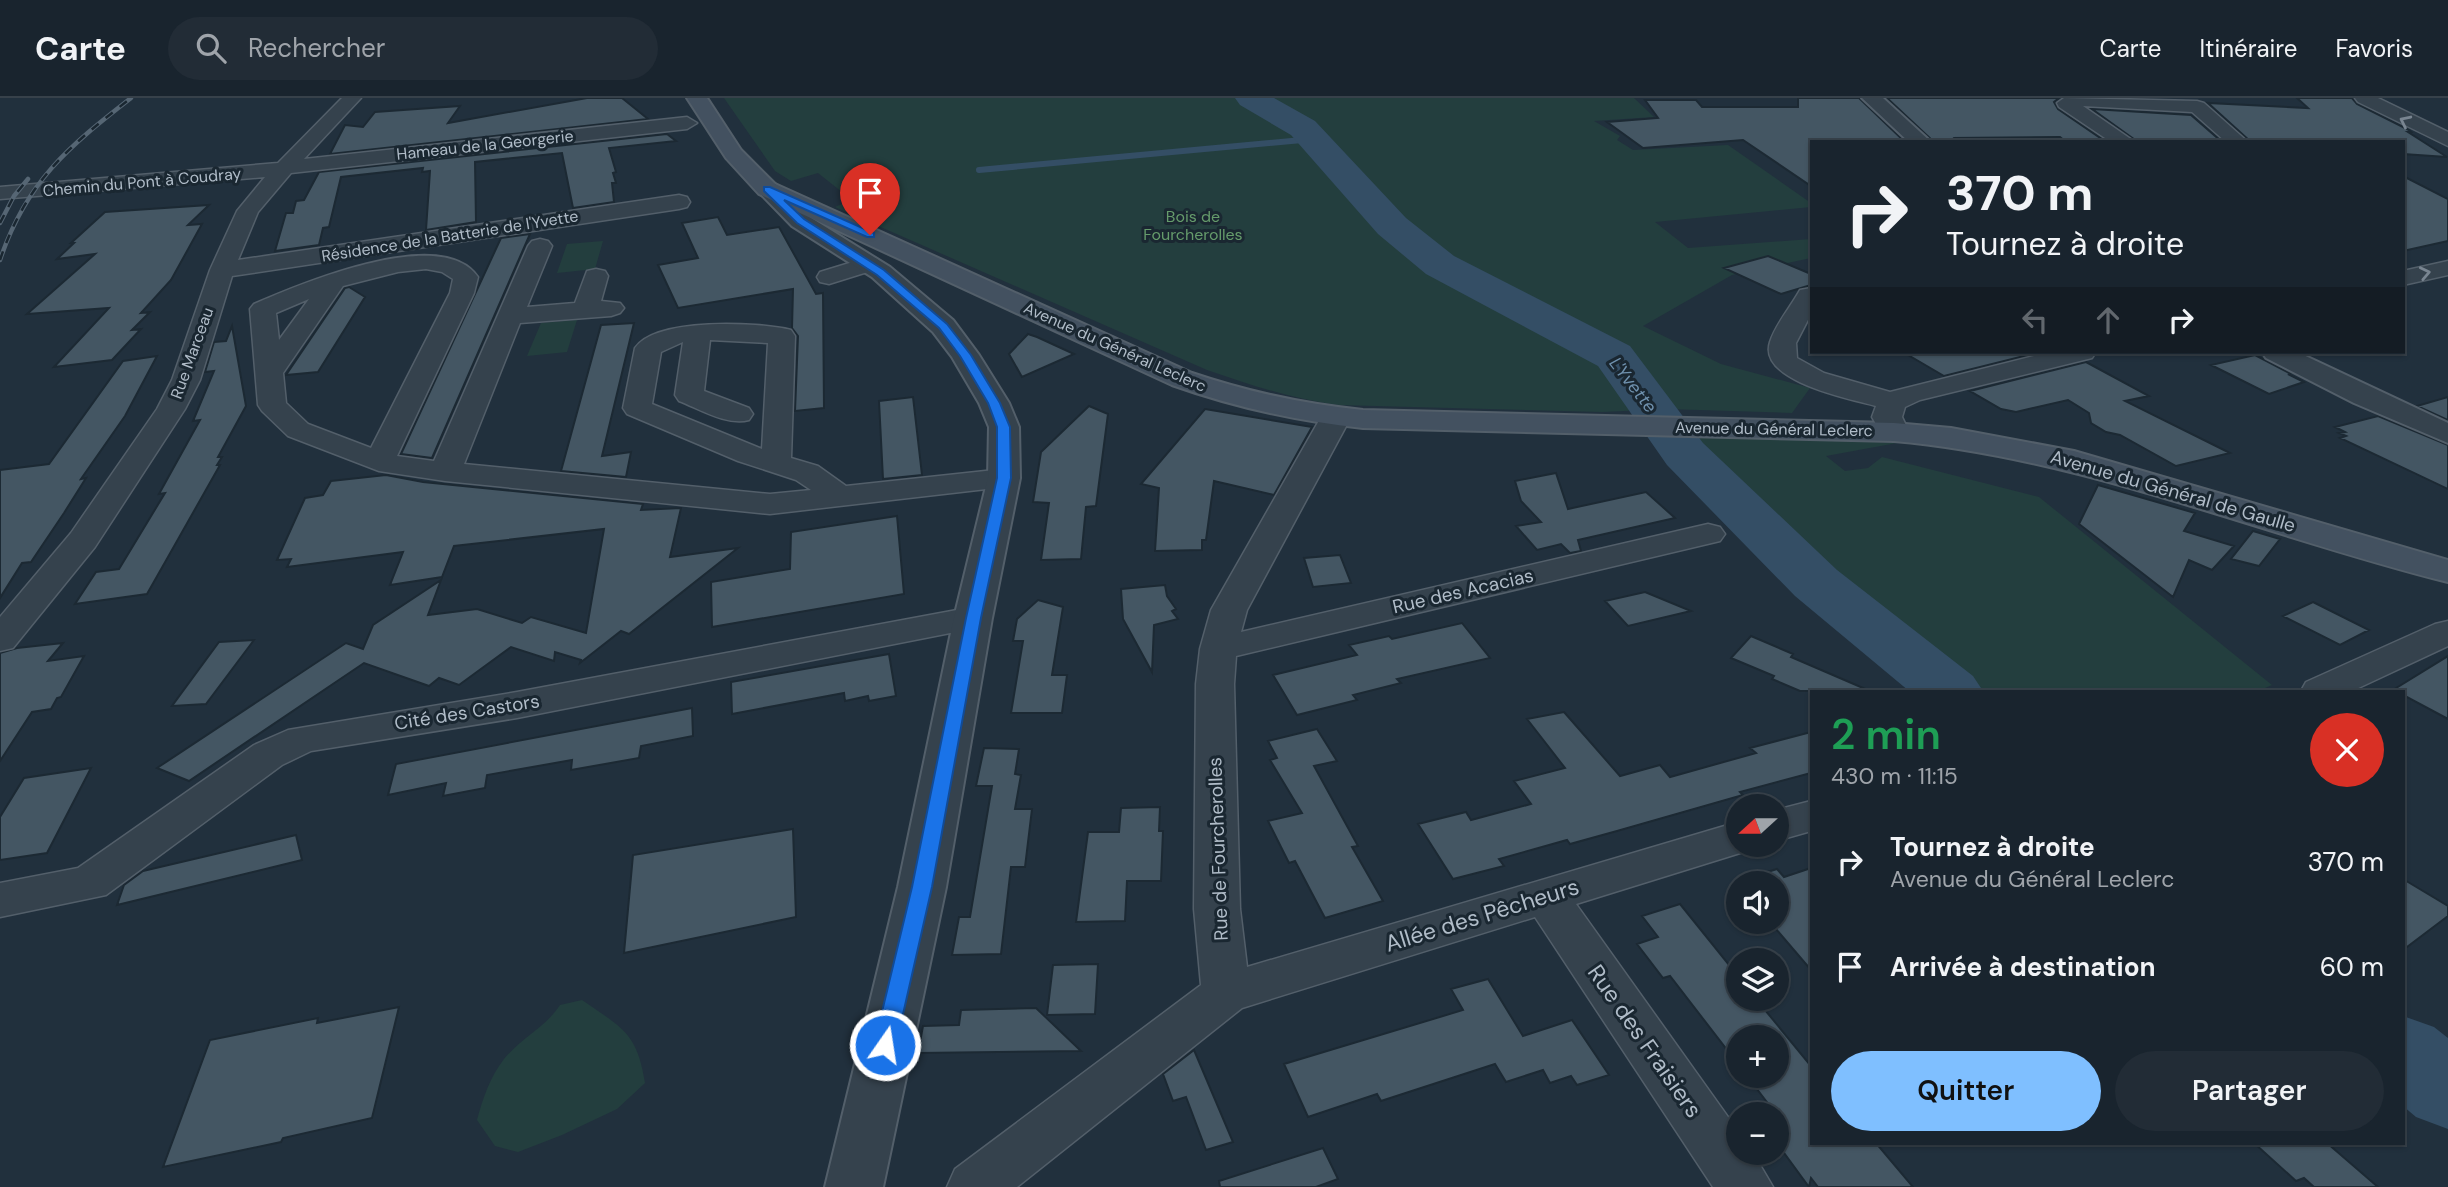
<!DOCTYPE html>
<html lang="fr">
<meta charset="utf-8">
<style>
body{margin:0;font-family:"DM Sans",sans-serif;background:#222c36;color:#f1f3f6;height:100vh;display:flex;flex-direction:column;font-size:26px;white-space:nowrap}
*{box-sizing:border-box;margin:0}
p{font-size:23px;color:#9fa4aa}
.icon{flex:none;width:38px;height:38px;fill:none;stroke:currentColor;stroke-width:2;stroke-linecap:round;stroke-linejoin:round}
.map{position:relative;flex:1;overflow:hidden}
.drawer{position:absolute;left:1810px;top:592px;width:595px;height:455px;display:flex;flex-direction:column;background:#19242e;border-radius:0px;box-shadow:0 2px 5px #0004,0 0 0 2px #37414a}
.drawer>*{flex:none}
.top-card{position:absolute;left:1810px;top:42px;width:595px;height:214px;border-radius:0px;box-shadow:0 2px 5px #0004,0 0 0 2px #37414a;background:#19242e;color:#f1f3f6;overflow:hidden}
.needle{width:46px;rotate:249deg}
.fabs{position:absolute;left:1726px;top:696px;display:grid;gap:14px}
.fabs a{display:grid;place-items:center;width:63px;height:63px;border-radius:50%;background:#19242e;box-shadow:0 2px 5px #0004,0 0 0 2px #37414a;font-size:35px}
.pin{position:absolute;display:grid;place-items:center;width:60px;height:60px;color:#fff;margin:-72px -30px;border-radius:50% 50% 50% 0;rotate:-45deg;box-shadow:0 0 7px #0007}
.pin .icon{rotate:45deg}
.me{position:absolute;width:77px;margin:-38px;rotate:13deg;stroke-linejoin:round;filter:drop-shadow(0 0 5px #0008)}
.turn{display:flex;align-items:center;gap:24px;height:147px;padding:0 21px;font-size:32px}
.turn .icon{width:91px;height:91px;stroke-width:2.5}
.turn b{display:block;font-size:49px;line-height:60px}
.lanes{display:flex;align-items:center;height:66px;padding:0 21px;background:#0003;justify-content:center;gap:35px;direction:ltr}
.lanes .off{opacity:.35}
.round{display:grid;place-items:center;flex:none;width:74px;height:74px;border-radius:37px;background:#222c36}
.summary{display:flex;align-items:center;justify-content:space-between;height:119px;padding:0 21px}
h1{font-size:42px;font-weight:600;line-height:52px;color:#1e9e55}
.cta{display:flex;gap:14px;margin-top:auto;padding:14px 21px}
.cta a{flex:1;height:80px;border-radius:42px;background:#7fbfff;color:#111;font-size:28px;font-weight:600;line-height:80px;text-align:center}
.cta a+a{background:#222c36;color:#f1f3f6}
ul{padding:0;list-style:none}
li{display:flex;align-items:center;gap:21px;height:105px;padding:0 21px}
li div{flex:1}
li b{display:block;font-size:26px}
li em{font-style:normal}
header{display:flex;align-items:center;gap:42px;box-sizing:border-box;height:98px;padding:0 35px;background:#19242e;border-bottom:2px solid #37414a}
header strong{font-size:33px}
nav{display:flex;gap:38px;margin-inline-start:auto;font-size:24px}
.search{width:490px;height:63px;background:#222c36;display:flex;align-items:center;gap:18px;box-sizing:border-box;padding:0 24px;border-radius:38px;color:#9fa4aa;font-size:26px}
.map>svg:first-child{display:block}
.green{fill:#233e3e}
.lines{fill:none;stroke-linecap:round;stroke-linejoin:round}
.stream{stroke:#344e65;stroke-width:6}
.river{fill:#344e65;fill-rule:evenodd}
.building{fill:#445663;stroke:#1c2933;stroke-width:2}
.minor-casing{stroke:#535f6a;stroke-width:3}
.tertiary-casing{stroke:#535f6a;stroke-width:4}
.secondary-casing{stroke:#535f6a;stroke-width:4}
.minor{fill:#35424d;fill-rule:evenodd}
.tertiary{fill:#35424d;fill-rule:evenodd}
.secondary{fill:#435160;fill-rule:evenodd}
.rail-casing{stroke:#566674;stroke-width:4.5}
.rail{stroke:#1a2731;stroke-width:2.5;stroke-dasharray:9;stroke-linecap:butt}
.oneway{stroke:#798591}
.route{fill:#1a73e8;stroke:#114b97;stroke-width:2}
.labels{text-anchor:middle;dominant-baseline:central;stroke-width:6;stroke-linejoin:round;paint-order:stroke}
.far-street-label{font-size:16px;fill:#b0bcc8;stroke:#1a2731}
.far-park-label{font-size:16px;fill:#659b6b;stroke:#1a2731}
.far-water-label{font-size:18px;font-style:italic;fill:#6f91ae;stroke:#1a2731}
.street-label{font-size:19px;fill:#b0bcc8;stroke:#1a2731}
.near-street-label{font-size:23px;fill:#b0bcc8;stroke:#1a2731}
</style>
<header>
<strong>Carte</strong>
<div class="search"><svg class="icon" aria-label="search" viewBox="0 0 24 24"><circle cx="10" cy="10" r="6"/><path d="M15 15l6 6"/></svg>Rechercher</div>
<nav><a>Carte</a><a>Itinéraire</a><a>Favoris</a></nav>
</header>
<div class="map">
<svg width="2448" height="1089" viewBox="0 0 2448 1089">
<rect width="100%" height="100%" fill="#21303d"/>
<path class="green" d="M724,0H1634L1654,19L1594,23L1620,38L1617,42L1633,52L1728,47L1811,105V109L1655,124L1688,150L1811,141V160L1732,177L1643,228L1721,266L1810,290L1792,315L1667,311L1602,314L1338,307C1292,301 1251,287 1207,272L835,109L852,102L818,75L791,83L775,73Z
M603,143L595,171L557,175L567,146Z
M577,222L567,254L527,258L541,225Z
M1680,336L1897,345L1826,358L1845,373L1868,370L1882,359L2039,399L2272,587L2258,593H1980L1836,481L1712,377Z
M582,902C622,930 637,934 645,985L617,1011L562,1037L518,1054L495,1048L477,1022C483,1000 490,979 504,961C521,940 545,930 560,907Z"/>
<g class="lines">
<path class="stream" d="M979,72L1313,41"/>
<path class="river" d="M1235,0H1274L1315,23L1406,120L1454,158L1630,248L1703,345L1837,472L1973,578L1983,593H1909L1795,498L1667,367L1598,268L1426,176L1378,136L1291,37L1240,7Z
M2403,918L2434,929L2448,940V1031L2416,1019L2403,1008Z"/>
</g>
<path class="building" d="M587,0H622L648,21L330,56L345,27L363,29L375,14L460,8L448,25Z
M1798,0H1859L1905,44H1811V88L1743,42L1643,50L1607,24L1658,20L1645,2H1696L1702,9H1798Z
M1887,0H2059L2054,4L2058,11L2106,44H2066L2060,39L1955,40L1959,44H1934Z
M2297,0H2352L2357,6L2409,32L2411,34H2408L2447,59L2403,56V44H2251L2208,5L2308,10Z
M2092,11L2191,17L2222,44H2138Z
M667,36L676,43L609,50L616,74L613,75L616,85H612L614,104L573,110L562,55L475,64L476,124L426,132L430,73L422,74L423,70L341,79L329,129L323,130L319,147L275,153L286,115H293L296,103L304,102L319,74Z
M2403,78L2448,101V143L2403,153Z
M209,107L188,127L202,126L171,182L141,215L150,214L132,232L141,231L112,262L54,269L109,210L27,216L95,156L57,161L74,145H71L105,114Z
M718,119L727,137L779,129L816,196L823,195L824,310L795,313L798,238L792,230L793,191L678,210L658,167L698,160L682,125Z
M530,136L432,360L401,356L501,140Z
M1768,158L1811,176V187L1781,196L1724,170Z
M349,189L365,199L318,274L286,277L345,190Z
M634,225L602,358L631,354L626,379L561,373L601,227Z
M232,228L246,308L218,359H222L217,367H220L168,459L147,496L75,506L96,474L119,471L165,395L159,396L200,322L193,323L214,273L205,274L214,244L226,243Z
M1028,236L1037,239L1074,256L1022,279L1009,256Z
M1903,254H2040L1944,278Z
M2255,257L2291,276H2288L2304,284L2269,296L2211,267Z
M157,258L125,318L81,381L86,380L64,415L31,464L22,465L0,500V372L49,366L123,263Z
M2086,264L2149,298L2125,303L2230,355L2176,368L2120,337L2106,334L2091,325L2089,315L2068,302L2016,314L2001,311L1970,293Z
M913,299L922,377L883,381L879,303Z
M2448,299V322L2417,308Z
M1089,308L1108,316L1096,408L1086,409L1081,461L1041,462L1049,405L1033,404L1041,354Z
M1205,311L1312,329L1274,397L1214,383L1206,442H1202V452L1155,453L1159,390L1141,386Z
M2378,318L2448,347V391L2340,340L2346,338L2339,335L2345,334L2335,329Z
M1556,375L1568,411L1646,394L1675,420L1578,442L1581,453L1570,455L1561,446L1537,452L1516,428L1541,424L1521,403L1515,383Z
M386,377L423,384L643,406L641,412L681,410L670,459L738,450L629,536L621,533L580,565L581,562L555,554L554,563L511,549L459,587L439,580L429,588L364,565L189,683L157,670L346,545L363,551L373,527L441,482L428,517L477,511L522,525L531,519L586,535L604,431L454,448L442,479L390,487L403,454L287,469L291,461L277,462L305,400L323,397L331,383Z
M2098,387L2195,415L2184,433L2234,448L2212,472L2189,462L2173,499L2079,426Z
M897,418L904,496L712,529L711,484L790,471L791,434Z
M2253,433L2280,441L2259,468L2231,461Z
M1340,457L1351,485L1313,489L1304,460Z
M1165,487L1167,498L1176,511L1172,513L1178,521L1154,527L1152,574L1123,521L1121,491Z
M1645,494L1691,513L1628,528L1605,503Z
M1038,502L1063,509L1052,577H1067L1062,615H1011L1023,543H1013L1017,521Z
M2313,504L2369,532L2340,547L2283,518Z
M1462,525L1490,560L1397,581L1401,585L1353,597L1357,602L1297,617L1273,577L1357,557L1349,547L1389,538L1392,541Z
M1751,538L1793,556L1791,559L1870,593H1800L1772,581L1774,578L1731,560Z
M254,542L206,606L172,608L219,544Z
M63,545L48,563L84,558L61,599L57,600L51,611L32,614L0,663V555L17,550Z
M889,556L896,598L869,603L868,598L845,603L844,595L732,616L731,584Z
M2448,558V621L2403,597V593L2393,592Z
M692,610L693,638L641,648L639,660L571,672L572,662L487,677L485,690L443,698L446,685L388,697L396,666Z
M1564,614L1620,678L1660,667L1670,679L1756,655L1750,650L1811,634V675L1740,694L1743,697L1617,733L1570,746L1567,742L1499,761L1504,768L1453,781L1418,726L1466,714L1471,722L1531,706L1514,683L1565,670L1527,621Z
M1317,631L1337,663L1314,668L1358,748L1352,749L1383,803L1325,820L1295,763L1289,765L1268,723L1302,715L1270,662L1277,660L1268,643Z
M984,650L1019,651L1015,676L1021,677L1015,711H1032L1025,769H1011L1001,856L952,857L959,819H970L992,688H976Z
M91,670L47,755L0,762V719L24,680Z
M1160,709L1159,733H1163L1161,783H1127L1125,823L1076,824L1088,734H1119L1121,710Z
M793,731L796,819L624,855L633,757Z
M296,737L302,762L117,807L124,787L143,773Z
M1811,770V872L1770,824H1776V786H1738L1735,784L1777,771L1784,779Z
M2403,781L2448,808V818L2403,852Z
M1680,806L1738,878V901H1756L1811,968V1045H1876L1913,1089H1818L1811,1080L1809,1089L1776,1044V1016L1747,978H1776V940H1738V966L1670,878L1663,880L1637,846L1658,839L1642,818Z
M1098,866L1095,916L1047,917L1053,867Z
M1488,881L1523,938L1572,922L1609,977L1577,987L1571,978L1550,985L1543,972L1506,984L1495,966L1381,1003L1377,996L1308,1019L1284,966L1463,912L1451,891Z
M399,909L372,1020L283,1040L281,1044L163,1069L210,942L318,920L317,925Z
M1036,910L1081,953L918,955L923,928L959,927L961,912Z
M1194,952L1233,1044L1206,1052L1186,999L1173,1003L1163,976Z
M2254,1045H2327L2378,1089H2314L2304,1080L2296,1083Z
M1323,1050L1338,1081L1316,1089H1220L1219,1083Z"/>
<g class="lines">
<g class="minor-casing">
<path id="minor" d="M342,0H361L304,61L687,19L697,25L687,31L291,75L258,114L238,162L679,97L687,99L690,104L687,109L679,111L232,178L200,282L185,311L95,449L13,550L0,553V519L71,435L157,311L172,282L210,172L237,113L265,79L0,101V89L278,65Z
M2064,0L2197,3L2204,5L2248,44H2226L2192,14L2083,8L2135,44H2111L2059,9L2057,5Z
M2355,0H2378L2448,34V48L2358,4Z
M540,141L548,143L552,148L527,209L575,205L587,173L596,171L605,173L608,178L601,203L620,205L624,210L620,215L611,218L520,225L464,366L770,396L811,392L796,382L738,363L627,316L623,310L635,250C656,219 758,224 791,232L795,238L791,360L818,368L846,388L1004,371L1015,373L1020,380L1015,387L1004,389L770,416L445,383L379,373L288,338L262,313L258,307L250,211L254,206C300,186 442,126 478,179L474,195L397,358L434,363L528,148L532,143ZM426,171L442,174L453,181L450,195L371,350L308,326L286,305L283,275L343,188L398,174ZM309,201L279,242L276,215ZM710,242L768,245L762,351L652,306L661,254L683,244L675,297L679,303C700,311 727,328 749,322L753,316L749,310L704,293Z
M869,159L877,161L881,166L877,171L829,186L820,184L817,179L820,174Z
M2448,163V177L2403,187V173Z
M1811,190V216L1796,245L1797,260L1824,275L1890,294L2050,254H2096L2092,260L1920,302L1905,309L1902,319L1909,334L1904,340L1894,343L1884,340L1872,319L1876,308C1850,301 1757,283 1770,244C1775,228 1788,212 1797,197L1800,192Z
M1336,310L1346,313L1351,319L1247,512L1241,534L1708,426L1720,429L1725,436L1720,443L1236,558L1234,586L1240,811L1247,869L1738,724V747H1756L1753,751L1576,806L1738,1033V1055H1753L1773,1089H1713L1535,819L1242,910L1017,1089H947L955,1071L1201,887L1194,811L1196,586L1200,551L1211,512L1321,319L1326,313Z
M973,509L986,512L991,520L986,528L517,620L311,653L282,667L106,797L0,819V785L78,770L254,647L288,632L517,594Z
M2448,523V548L2352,593H2301L2306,584L2435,526Z
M1811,703V733L1776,743V712Z"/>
</g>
<g class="tertiary-casing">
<path id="tertiary" d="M1862,0H1883L1931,44H1909Z
M767,84L775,86L808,118L890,169L953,222L979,257L1009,305L1019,329L1020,380L992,520L946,789L883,1089H825L898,789L954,520L988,380L989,329L979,305L952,259L933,234L872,179L792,128L756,91L759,86Z
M2262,254H2297L2448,325V345L2354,305L2266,260Z"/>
</g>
<g class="secondary-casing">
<path id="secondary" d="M687,0H707L741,52L775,86L1192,275C1248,294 1304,306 1363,312L1894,325L1951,330L2074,353L2448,462V484C2263,438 2086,360 1894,343L1363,330C1297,323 1234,309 1172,287L759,96L726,60Z"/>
</g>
<use href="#minor" class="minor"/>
<use href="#tertiary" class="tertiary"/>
<use href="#secondary" class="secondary"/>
<g class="rail-casing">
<path id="rail" d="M0,125L14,98L28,81
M0,162C26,84 68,49 131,0"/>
</g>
<use href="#rail" class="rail"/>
</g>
<defs><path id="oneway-chevron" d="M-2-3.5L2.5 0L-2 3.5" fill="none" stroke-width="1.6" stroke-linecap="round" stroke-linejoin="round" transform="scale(1.75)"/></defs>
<g class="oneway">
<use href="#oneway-chevron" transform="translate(2405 23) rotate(-154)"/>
<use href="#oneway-chevron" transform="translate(2425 175) rotate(-12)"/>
</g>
<path class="route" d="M764,89H770L874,135V139H867L784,102L804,121L884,172L947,226L971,257L1000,305L1010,329L1011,380L981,520L932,789L896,947L893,954L885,957L877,954L874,947L912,789L966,520L997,380V329L988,305L960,258L939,230L877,177L797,125L764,93Z"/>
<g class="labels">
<g class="far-street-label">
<text transform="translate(485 47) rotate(-6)">Hameau de la Georgerie</text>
<text transform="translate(142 84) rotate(-5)">Chemin du Pont à Coudray</text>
<text transform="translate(450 138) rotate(-9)">Résidence de la Batterie de l'Yvette</text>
<text transform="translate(1115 249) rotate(24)">Avenue du Général Leclerc</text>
<text transform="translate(192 255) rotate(-70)">Rue Marceau</text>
<text transform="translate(1774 331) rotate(1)">Avenue du Général Leclerc</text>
</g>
<g class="far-park-label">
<text x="1193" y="118">Bois de<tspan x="1193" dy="18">Fourcherolles</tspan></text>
</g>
<g class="far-water-label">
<text transform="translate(1633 287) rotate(52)">L'Yvette</text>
</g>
<g class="street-label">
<text transform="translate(2173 393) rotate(16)">Avenue du Général de Gaulle</text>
<text transform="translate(1463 493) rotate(-13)">Rue des Acacias</text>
<text transform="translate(467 614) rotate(-9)">Cité des Castors</text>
<text transform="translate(1218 751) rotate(-92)">Rue de Fourcherolles</text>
</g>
<g class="near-street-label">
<text transform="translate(1482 817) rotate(-17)">Allée des Pêcheurs</text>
<text transform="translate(1645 943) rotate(55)">Rue des Fraisiers</text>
</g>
</g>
</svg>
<div class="fabs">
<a><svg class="needle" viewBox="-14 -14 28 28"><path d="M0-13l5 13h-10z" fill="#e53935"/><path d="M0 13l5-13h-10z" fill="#9fa4aa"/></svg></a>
<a><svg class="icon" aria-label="sound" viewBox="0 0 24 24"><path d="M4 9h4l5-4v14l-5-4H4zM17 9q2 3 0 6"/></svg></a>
<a><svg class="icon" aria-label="layers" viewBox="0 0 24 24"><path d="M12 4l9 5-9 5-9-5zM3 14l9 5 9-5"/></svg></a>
<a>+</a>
<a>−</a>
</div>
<div class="pin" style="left:870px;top:137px;background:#d93025"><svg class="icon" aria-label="arrive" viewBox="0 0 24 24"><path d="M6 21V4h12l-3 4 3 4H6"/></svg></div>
<svg class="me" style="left:885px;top:947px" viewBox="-20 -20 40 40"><circle r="17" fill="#1a73e8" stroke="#fff" stroke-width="3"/><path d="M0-11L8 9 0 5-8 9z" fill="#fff"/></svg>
<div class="top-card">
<div class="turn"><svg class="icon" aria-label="right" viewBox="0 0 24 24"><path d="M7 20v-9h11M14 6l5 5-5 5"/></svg><div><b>370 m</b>Tournez à droite</div></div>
<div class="lanes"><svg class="icon off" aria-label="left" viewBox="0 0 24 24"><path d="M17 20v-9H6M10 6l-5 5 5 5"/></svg><svg class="icon off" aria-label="ahead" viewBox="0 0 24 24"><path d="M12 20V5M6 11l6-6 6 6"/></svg><svg class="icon" aria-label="right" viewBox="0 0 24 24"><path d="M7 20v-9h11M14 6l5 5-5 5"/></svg></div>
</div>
<section class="drawer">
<div class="summary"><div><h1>2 min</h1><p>430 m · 11:15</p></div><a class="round" style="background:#d93025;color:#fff"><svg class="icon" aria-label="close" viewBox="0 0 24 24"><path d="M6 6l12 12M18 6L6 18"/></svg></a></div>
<ul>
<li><svg class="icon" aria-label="right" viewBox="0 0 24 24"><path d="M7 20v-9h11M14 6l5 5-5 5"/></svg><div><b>Tournez à droite</b><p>Avenue du Général Leclerc</p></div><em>370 m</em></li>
<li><svg class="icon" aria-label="arrive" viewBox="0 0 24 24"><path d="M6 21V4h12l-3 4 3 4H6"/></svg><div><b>Arrivée à destination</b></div><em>60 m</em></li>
</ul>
<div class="cta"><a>Quitter</a><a>Partager</a></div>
</section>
</div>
